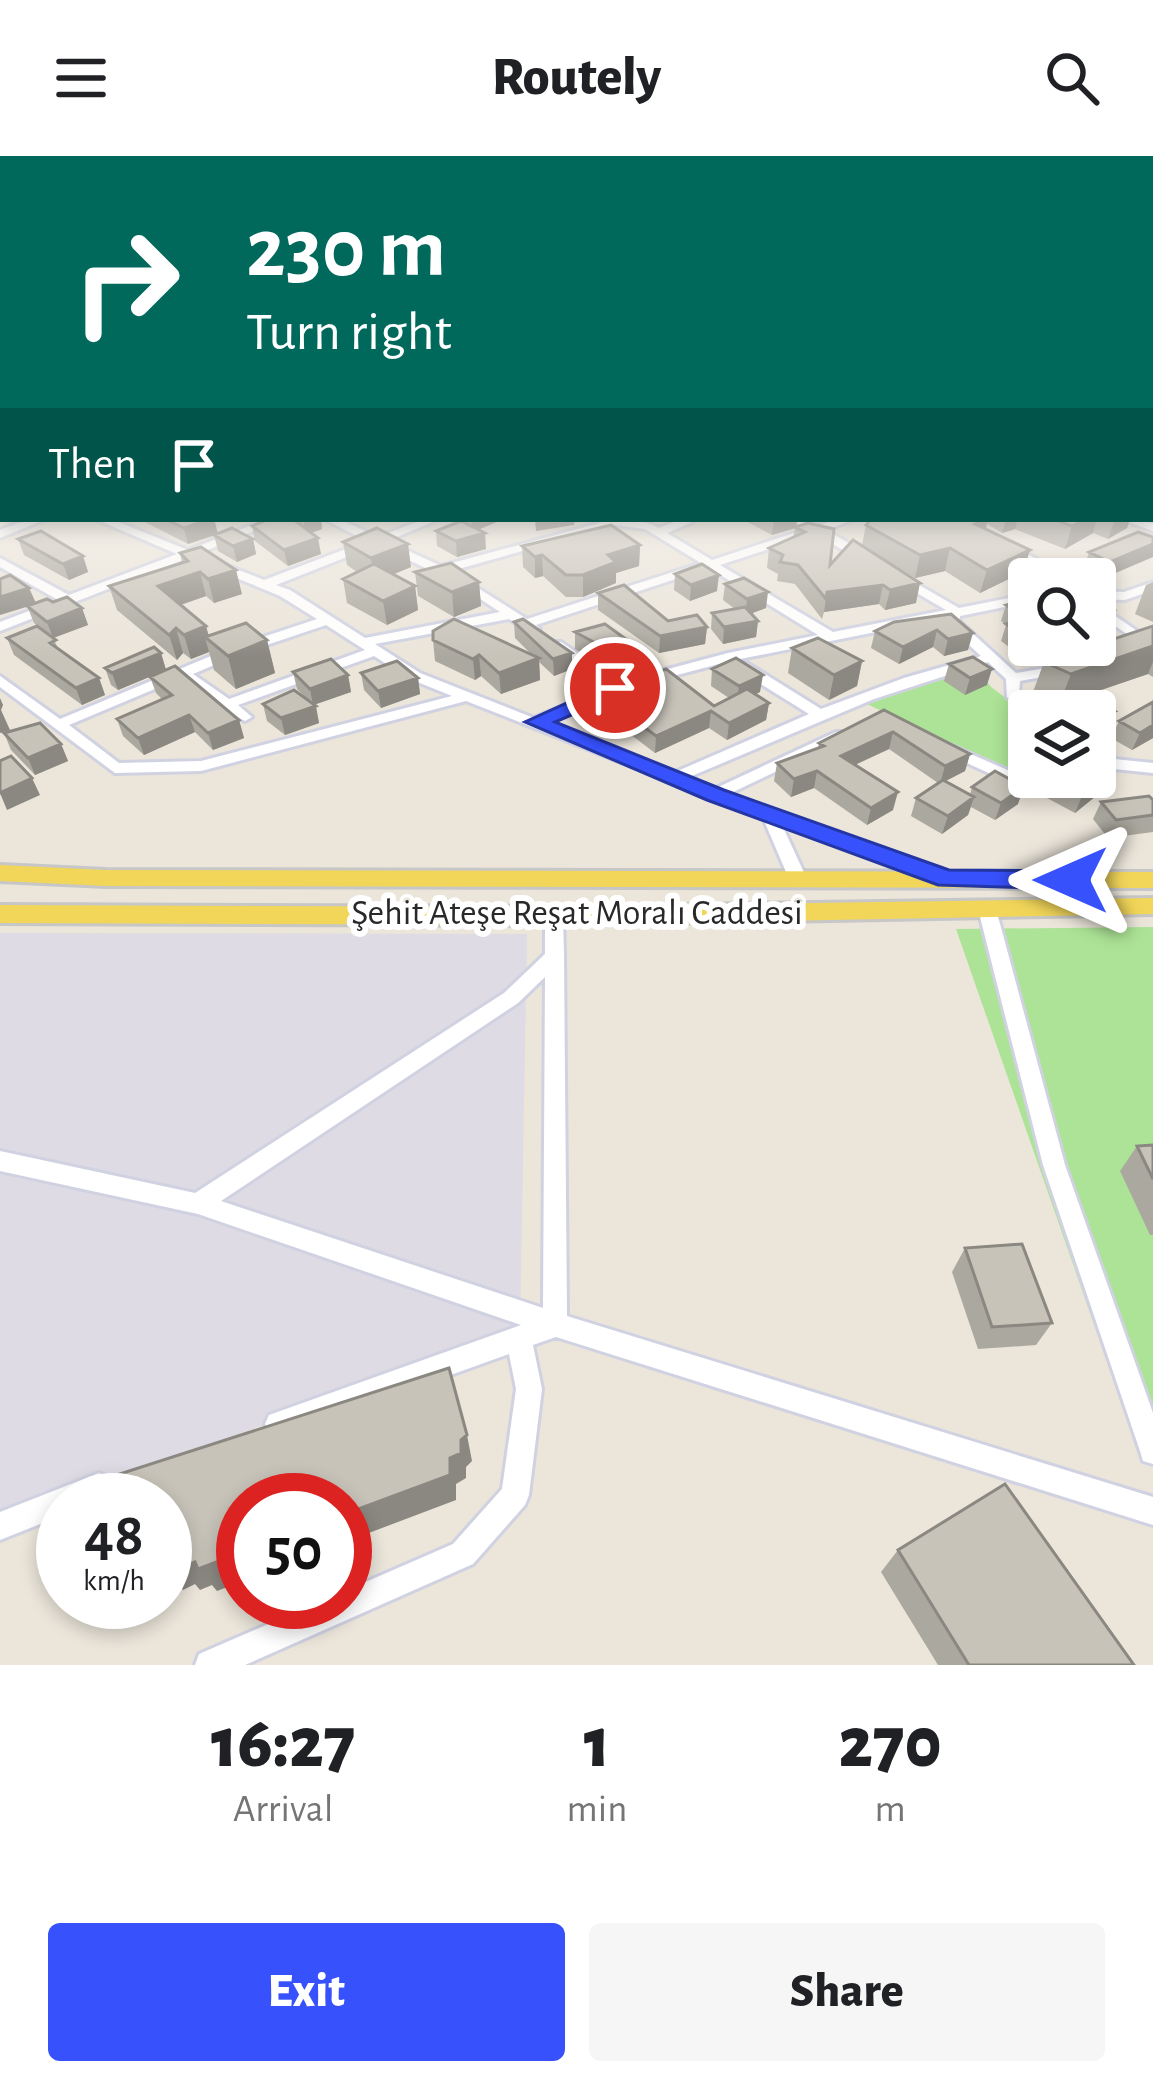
<!DOCTYPE html>
<meta charset="utf-8">
<style>
body{margin:0;font-family:"Alegreya Sans",sans-serif;background:#f6f6f6;color:#202124;height:100vh;display:flex;flex-direction:column;font-size:45px;white-space:nowrap}
*{box-sizing:border-box;margin:0}
p{font-size:39px;color:#757577}
.icon{flex:none;width:66px;height:66px;fill:none;stroke:currentColor;stroke-width:2;stroke-linecap:round;stroke-linejoin:round}
.map{position:relative;height:1509px;overflow:hidden}
.side{display:flex;flex-direction:column;background:#fff;flex:1}
.side>*{flex:none}
.guide{position:absolute;left:0px;top:0px;width:1155px;height:366px;box-shadow:0 6px 18px #0003;background:#00695c;color:#fff;overflow:hidden}
.buttons{position:absolute;left:1008px;top:402px;display:grid;gap:24px}
.buttons a{display:grid;place-items:center;width:108px;height:108px;border-radius:12px;background:#fff;box-shadow:0 6px 18px #0003;font-size:60px}
.speed{position:absolute;left:36px;top:1317px;display:flex;gap:24px;font-size:60px;font-weight:700;text-align:center}
.speed>*{display:grid;place-content:center;width:156px;height:156px;border-radius:50%;background:#fff;box-shadow:0 6px 18px #0003;line-height:1}
.speed small{font-size:30px;font-weight:400}
.speed .limit{border:18px solid #d22;background:#fff;color:#111}
.pin{position:absolute;display:grid;place-items:center;width:102px;height:102px;color:#fff;margin:-51px;border:6px solid #fff;border-radius:50%;box-shadow:0 3px 12px #0007}
.me{position:absolute;width:132px;margin:-66px;rotate:270deg;stroke-linejoin:round;filter:drop-shadow(0 0 9px #0008)}
.turn{display:flex;align-items:center;gap:42px;height:252px;padding:0 48px;font-size:54px}
.turn .icon{width:156px;height:156px;stroke-width:2.5}
.turn b{display:block;font-size:84px;line-height:102px}
.then{display:flex;align-items:center;height:114px;padding:0 48px;background:#0003;gap:24px;font-size:45px}
.eta{display:flex;justify-content:space-evenly;align-items:center;height:204px;text-align:center}
.eta b{font-size:72px;font-weight:800;line-height:84px}
.cta{display:flex;gap:24px;margin-top:auto;padding:24px 48px}
.cta a{flex:1;height:138px;border-radius:12px;background:#3751fc;color:#fff;font-size:48px;font-weight:800;line-height:138px;text-align:center}
.cta a+a{background:#f6f6f6;color:#202124}
header{display:flex;justify-content:space-between;align-items:center;height:156px;padding:0 48px;background:#fff;font-size:54px;font-weight:800}
.map>svg:first-child{display:block}
.industrial{fill:#dedbe4}
.green{fill:#ace396}
.lines{fill:none;stroke-linecap:round;stroke-linejoin:round}
.minor-casing{stroke:#d0d2e2;stroke-width:6}
.major-casing{stroke:#c7c7c7;stroke-width:6}
.minor{fill:#fff;fill-rule:evenodd}
.major{fill:#f2d659;fill-rule:evenodd}
.wall{fill:#aba89f}
.shaded-wall{fill:#8b8882}
.building{fill:#c7c3b9;stroke:#8b8882;stroke-width:3}
.route{fill:#3751fc;stroke:#2435a4;stroke-width:3}
.labels{text-anchor:middle;dominant-baseline:central;stroke-width:12;stroke-linejoin:round;paint-order:stroke}
.street-label{font-size:36px;fill:#292929;stroke:#fff}
</style>
<header><svg class="icon" aria-label="menu" viewBox="0 0 24 24"><path d="M4 6h16M4 12h16M4 18h16"/></svg>Routely<svg class="icon" aria-label="search" viewBox="0 0 24 24"><circle cx="10" cy="10" r="6"/><path d="M15 15l6 6"/></svg></header>
<div class="map">
<svg width="1153" height="1509" viewBox="0 0 1153 1509">
<rect width="100%" height="100%" fill="#ebe5da"/>
<path class="industrial" d="M0,777L527,778L520,1172L0,1368Z"/>
<path class="green" d="M978,512L991,531L1029,559V610L1009,617L865,547L920,523Z
M1153,771V1304L1140,1300L956,773Z"/>
<g class="lines">
<g class="minor-casing">
<path id="minor" d="M0,309L3,310V316L0,315Z
M29,363H46L0,382V374Z
M95,363H111L188,394L267,363H283L198,398L264,424L367,385L324,363H339L378,381L424,363H440L387,385L441,410L600,367L593,363C615,363 639,361 659,372L682,363H699L667,377L712,404L806,373L791,363H805L817,370L837,363H855L826,374L870,399V405H862L815,378L720,409L833,476L946,454L896,425L894,422L900,418L959,452L1029,438V446L960,460L959,465L1016,517L1064,509L1071,513L1064,517L1020,525L1019,537L1042,555H1029V558L1007,541L1006,523L988,506L874,543L687,622L714,633L836,576H846V582L729,638L953,719L956,723L953,727H941L782,669L807,723L798,729L789,723L763,662L466,545L201,615L115,617L0,531V520L60,563L230,492L317,463L280,440L188,402L0,475V466L58,444L0,411V402L69,439L177,398ZM616,369L645,373L701,407L527,463L451,415ZM377,389L453,425L500,456L365,482L290,434L276,429ZM709,412L818,479L728,497L642,520V526L647,527L730,505L946,462L947,469L981,500L904,522L821,553L747,507H737V513L809,558L673,617L547,567L627,531L561,486H551L549,489L606,532L534,562L420,517L375,488L509,463L533,477L540,473L536,469ZM326,469L365,494L229,543L193,518L240,498ZM374,500L410,523L452,540L201,605L119,607L69,569L181,522L221,552L245,565L252,561L238,549Z
M1120,363H1137L1153,368V375Z
M1002,388H1010L1072,423H1057L1002,394Z
M1153,426V434L1125,444L1095,443V435L1124,436Z
M1095,446L1153,486V496L1095,456Z
M950,589L1012,616L1029,613V621H1035L1004,624L945,597L942,594Z
M1095,601L1153,607V617L1095,611Z
M987,747L996,753L1065,1009L1153,1257V1308L1143,1305L1140,1295L1043,1009L978,753Z
M554,754L563,760L564,799L567,1160L1153,1341V1369L556,1181L533,1189L542,1233L529,1339L525,1349L473,1408L245,1509H195L199,1498L319,1446H345V1435L453,1388L502,1333L516,1233L509,1198L278,1281L269,1277L265,1268L269,1259L521,1169L198,1058L0,1015V995L195,1037L504,837L545,798V760ZM545,821L543,1152L221,1045L518,847Z
M99,1317L109,1321L113,1331L109,1341L101,1344H63V1359L0,1384V1356Z"/>
</g>
<g class="major-casing">
<path id="major" d="M0,709L106,714L1153,716V732L106,730L0,725Z
M1153,742V758L554,769L0,767V749L554,751Z"/>
</g>
<use href="#minor" class="minor"/>
<use href="#major" class="major"/>
</g>
<path class="wall" d="M139,363H214L218,378L188,388Z
M269,363H321L322,373L311,377L321,398L288,410L255,385L252,370Z
M448,363H504L478,374L486,393L457,401L437,390L436,375L455,367Z
M742,363H797L796,371L808,367L830,409L862,389L866,369L871,363H1130L1127,372L1108,383L1093,377L1065,393L1015,373L1002,377L987,368L986,373L1030,394L1023,416L980,437L945,415L915,422L887,405L916,447L885,454L879,448L824,456L822,463L795,428L777,425L778,418L767,412L769,392L793,382L795,372L772,379Z
M214,379L253,383L256,398L237,406L218,395Z
M1153,381L1104,422L1084,412L1089,396Z
M18,383L83,400L88,416L69,424L24,399Z
M343,386L411,411L393,418L415,430L418,454L387,469L347,447L343,423L357,416L347,409Z
M640,389L639,410L616,417V427L583,441H566L543,420L535,422L523,411L522,390Z
M180,397L242,438L214,447L206,440L181,449L206,470L209,480L267,484L275,517L236,533L214,514L209,496L191,503L183,497L177,504L117,454L109,430L182,406Z
M415,416L479,426L481,450L454,461L418,440Z
M675,418L717,435L690,445L674,434Z
M1153,426V466L1135,458L1146,429Z
M725,428L766,452L751,457L758,465L756,481L723,488L711,473L712,457L735,453L723,444Z
M29,432L36,447L53,446L82,452L88,469L53,482L59,494L99,522L105,539L82,549L14,499L7,482L45,476L34,467L27,450Z
M598,437L668,465L707,471L705,488L659,497L598,454Z
M1029,443V489H1085L1027,504L1001,485L1006,469L1001,465L1006,449Z
M951,458L968,494L944,500L933,491L899,508L871,492L875,475Z
M514,466L572,497V513L554,520L539,506L540,524L501,538L481,520L475,524L435,505L433,484L532,499L515,482Z
M1153,470V521L1148,518L1092,537L1107,572L1095,555H1059L1062,548L1059,549L1033,536L1044,506Z
M575,476L626,501L603,508L575,493Z
M792,492L862,505L857,530L829,544L788,517Z
M161,497L166,514L118,534L111,529L105,512Z
M949,508L987,529L965,539L944,525Z
M712,513L760,536L755,538L769,547L766,564L727,584L709,572L655,597L598,554L599,537L714,550L729,542L711,530Z
M293,516L348,519L351,536L314,549L319,567L285,579L267,565L263,548L309,545L297,533Z
M361,517L418,522L420,538L381,552L364,534Z
M150,521L239,564L244,582L213,594L195,576L144,599L123,580L117,563L162,543L156,537Z
M884,554L970,598L965,615L945,625L970,639L972,631L1018,648L995,664L971,651L968,659L942,678L911,660L916,642L938,627L889,593L855,609L893,654L867,669L814,632L791,641L774,625L777,607L818,592L819,587Z
M1119,565L1153,582L1132,594L1111,582Z
M4,577L61,588L68,605L35,619L11,594Z
M1054,625L1096,640L1075,657L1047,642Z
M1153,644V676L1108,682L1093,663L1101,646Z
M1153,989V1079H1150L1120,1015L1137,990Z
M965,1092L1052,1167L1036,1189L978,1193L952,1116Z
M898,1394L1134,1509H938L881,1416Z"/>
<path class="shaded-wall" d="M211,363H214L218,378L188,388L184,372Z
M303,363H321L322,373L306,379Z
M471,363H504L472,376Z
M535,363H575L574,369L536,375Z
M774,363H797L796,372L772,379Z
M986,363H988L983,384L975,368Z
M1006,363H1018L1015,373L1002,377Z
M1086,363H1097L1093,377L1065,393L1072,370Z
M1115,363H1130L1127,372L1108,383Z
M485,377L486,393L457,401L456,385Z
M318,382L321,398L288,410L284,394Z
M253,383L256,398L237,406L233,390Z
M408,388L411,411L375,426L371,402Z
M1153,388V401L1104,422L1110,406Z
M640,389L639,410L616,417V427L583,441V419L608,399Z
M950,392L945,415L915,422L920,399Z
M1030,394L1023,416L980,437L987,414Z
M542,399L543,420L535,422V401Z
M83,400L88,416L69,424L63,408Z
M236,414L242,438L214,447L208,423Z
M200,416L206,440L165,454L158,430Z
M719,419L717,435L690,445L691,429Z
M479,426L481,450L454,461L452,436Z
M920,427L916,447L885,454L890,434Z
M883,429L879,448L824,456L827,436Z
M415,430L418,454L387,469L383,445Z
M29,432L36,448L0,459V441Z
M768,436L766,452L745,460L747,443Z
M82,452L88,469L53,482L47,466Z
M1114,454L1108,471L1100,473L1095,486V459Z
M758,465L756,481L723,488L724,471Z
M206,470L210,486L205,481L209,496L191,503L184,479Z
M707,471L705,488L659,497L660,480Z
M176,472L183,497L177,504L169,479Z
M937,474L933,491L899,508L903,491Z
M973,477L968,494L944,500L948,483Z
M267,484L275,517L236,533L228,500Z
M627,484L626,501L603,508V491Z
M1032,489H1085L1027,504Z
M1153,490V506L1148,518L1069,545L1065,541L1062,548L1059,549L1071,518Z
M161,497L166,514L118,534L112,517Z
M572,497V513L554,520L553,503Z
M479,499L481,520L475,524L473,503Z
M539,502L540,524L501,538L499,517Z
M862,505L857,530L829,544L834,519Z
M992,513L987,529L965,539L970,522Z
M348,519L351,536L313,549L310,533Z
M763,519L760,536L737,547L739,530Z
M99,522L105,539L82,549L76,532Z
M418,522L420,538L381,552L378,535Z
M0,542L3,549L1,554L10,574L0,577Z
M769,547L766,564L727,584L729,567Z
M316,550L319,567L285,579L281,562Z
M711,555L709,572L655,597L656,580Z
M1115,555L1107,572L1095,575V560Z
M189,559L195,576L144,599L138,582Z
M239,564L244,582L213,594L208,577Z
M1153,569V582L1132,594L1140,577Z
M893,576L889,593L837,617L841,600Z
M61,588L68,605L35,619L28,602Z
M970,598L965,615L940,628L945,610Z
M817,615L814,632L791,641L794,623Z
M32,622L40,639L7,654L0,637Z
M1104,622L1096,640L1075,657L1082,640Z
M1024,631L1018,648L995,664L1001,647Z
M898,636L893,654L867,669L871,652Z
M974,641L968,659L942,678L948,660Z
M467,1279L472,1305L466,1311V1322L456,1328V1344L345,1386V1358L450,1302L461,1284Z
M243,1396V1425L217,1435L212,1429L200,1434L195,1428L183,1434L176,1427L165,1429V1407L178,1404L195,1406Z"/>
<path class="building" d="M165,363H211L184,372Z
M269,363H293L318,382L284,394L252,370Z
M871,363H986L975,368L1030,394L987,414L950,392L920,399L866,369Z
M1053,363H1086L1072,370Z
M461,365L485,377L456,385L436,375Z
M808,367L834,373L830,409L853,384L920,427L890,434L883,429L827,436L826,443L798,409L780,406L783,399L769,392L805,376L795,371Z
M611,369L640,389L608,399L616,406L583,419H566L542,399L535,401L522,390Z
M232,372L253,383L233,390L214,379Z
M377,372L408,388L371,402L343,386Z
M41,375L83,400L63,408L18,383Z
M1138,376L1153,381V388L1110,406L1089,396Z
M201,391L236,414L208,423L200,416L158,430L206,470L184,479L176,472L169,479L109,430L188,405L180,397Z
M451,407L479,426L452,436L415,416Z
M374,408L415,430L383,445L343,423Z
M702,408L719,419L691,429L675,418Z
M10,419L29,432L0,441V423Z
M744,422L768,436L747,443L725,428Z
M624,429L668,465L697,459L707,471L660,480L598,437Z
M67,441L82,452L47,466L27,450L47,443L53,446Z
M1095,441L1114,454L1095,459Z
M1029,443V485L1006,468L1027,463L1006,449Z
M745,451L758,465L724,471L712,457Z
M951,458L973,477L948,483L937,474L903,491L875,475L894,466Z
M454,463L539,502L499,517L479,499L473,503L433,484V475Z
M523,463L572,497L553,503L514,466Z
M246,467L267,484L228,500L205,481Z
M605,468L627,484L603,491L575,476Z
M37,470L56,484L50,487L99,522L76,532L7,482Z
M1153,470V490L1071,518L1044,506Z
M818,482L862,505L834,519L792,492Z
M154,491L161,497L112,517L105,512Z
M973,501L992,513L970,522L949,508Z
M736,502L763,519L739,530L712,513Z
M331,503L348,519L310,533L293,516Z
M397,505L418,522L378,535L361,517Z
M175,510L239,564L208,577L189,559L138,582L117,563L172,539L150,521Z
M666,513L714,550L747,533L769,547L729,567L711,555L656,580L599,537Z
M294,534L316,550L281,562L263,548Z
M1089,535L1115,555L1095,560V555H1082L1065,541Z
M1153,546V569L1140,577L1119,565Z
M884,554L970,598L945,610L893,576L841,600L898,636L871,652L817,615L794,623L777,607L824,590L819,587Z
M40,567L61,588L28,602L4,577Z
M11,600L32,622L0,637V605Z
M995,615L1024,631L1001,647L972,631Z
M1095,618L1104,622L1082,640L1054,625L1059,621H1095Z
M943,624L974,641L948,660L916,642Z
M1149,640L1153,644V659L1116,664L1101,646Z
M1153,989V1023L1137,990Z
M1022,1088L1052,1167L992,1171L965,1092Z
M449,1212L467,1279L461,1284V1297L450,1302V1319L345,1358V1344H243V1396L198,1413L195,1406L180,1412L178,1404L165,1410V1344H76V1332Z
M1005,1328L1134,1509H969L898,1394Z"/>
<linearGradient id="sky" x2="0" y2="1"><stop stop-color="#76bbeb"/><stop offset="0.58" stop-color="#f6f3ee"/><stop offset="1" stop-color="#f6f3ee" stop-opacity="0"/></linearGradient>
<rect width="1153" height="502" fill="url(#sky)"/>
<path class="route" d="M615,525L623,527V537L555,566L724,634L949,714L1071,715L1084,724L1071,733L938,729L707,644L525,566Z"/>
<g class="labels">
<g class="street-label">
<text x="577" y="757">Şehit Ateşe Reşat Moralı Caddesi</text>
</g>
</g>
</svg>
<div class="buttons">
<a><svg class="icon" aria-label="search" viewBox="0 0 24 24"><circle cx="10" cy="10" r="6"/><path d="M15 15l6 6"/></svg></a>
<a><svg class="icon" aria-label="layers" viewBox="0 0 24 24"><path d="M12 4l9 5-9 5-9-5zM3 14l9 5 9-5"/></svg></a>
</div>
<div class="speed"><div>48<small>km/h</small></div><div class="limit">50</div></div>
<div class="pin" style="left:615px;top:532px;background:#d93025"><svg class="icon" aria-label="arrive" viewBox="0 0 24 24"><path d="M6 21V4h12l-3 4 3 4H6"/></svg></div>
<svg class="me" style="left:1071px;top:724px" viewBox="-20 -20 40 40"><path d="M0-17L14 15 0 8-14 15z" fill="#3751fc" stroke="#fff" stroke-width="4"/></svg>
<div class="guide">
<div class="turn"><svg class="icon" aria-label="right" viewBox="0 0 24 24"><path d="M7 20v-9h11M14 6l5 5-5 5"/></svg><div><b>230 m</b>Turn right</div></div>
<div class="then">Then<svg class="icon" aria-label="arrive" viewBox="0 0 24 24"><path d="M6 21V4h12l-3 4 3 4H6"/></svg></div>
</div>
</div>
<section class="side">
<div class="eta">
<div><b>16:27</b><p>Arrival</p></div>
<div><b>1</b><p>min</p></div>
<div><b>270</b><p>m</p></div>
</div>
<div class="cta"><a>Exit</a><a>Share</a></div>
</section>
